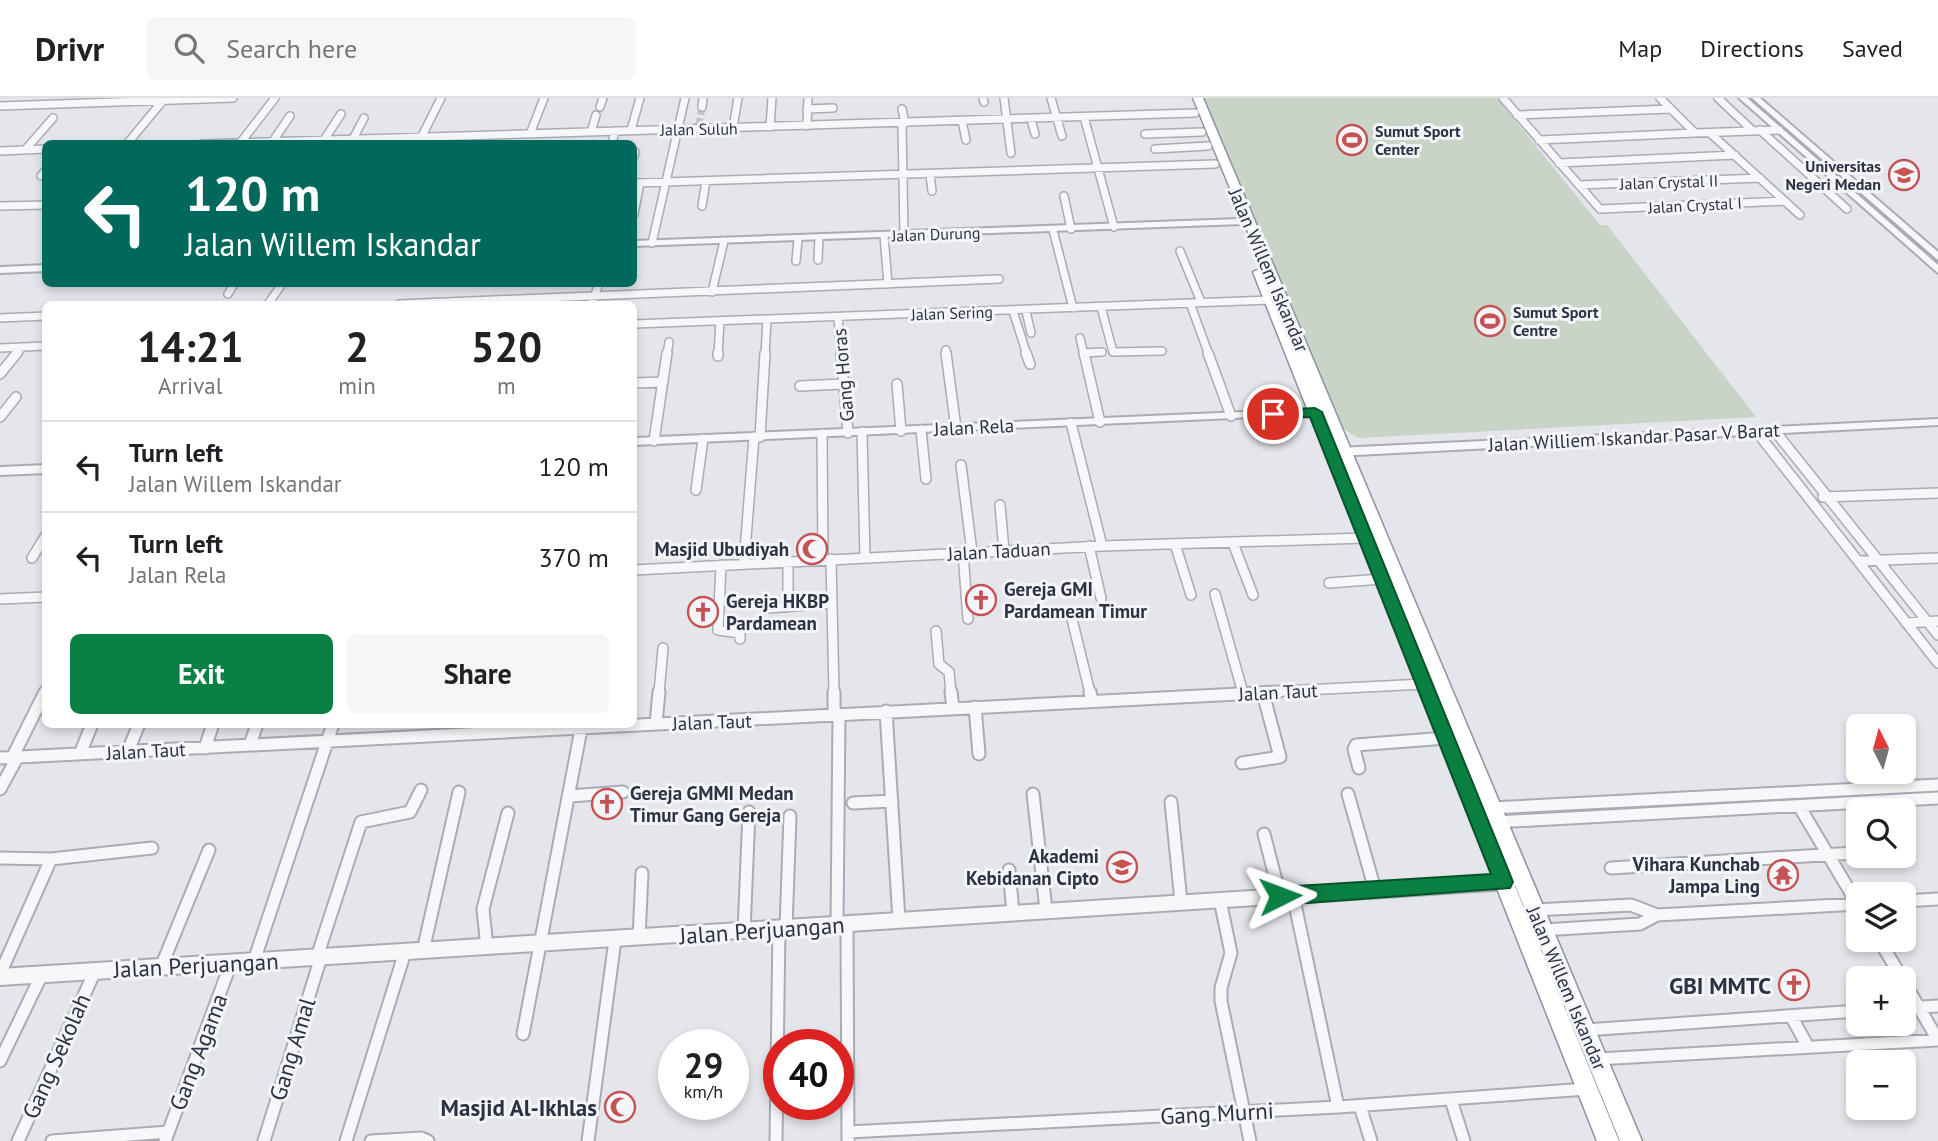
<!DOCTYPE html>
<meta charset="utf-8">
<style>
body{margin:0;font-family:"PT Sans",sans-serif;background:#f6f6f6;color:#202124;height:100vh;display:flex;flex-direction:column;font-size:26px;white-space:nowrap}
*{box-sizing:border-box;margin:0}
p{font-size:23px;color:#757577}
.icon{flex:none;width:38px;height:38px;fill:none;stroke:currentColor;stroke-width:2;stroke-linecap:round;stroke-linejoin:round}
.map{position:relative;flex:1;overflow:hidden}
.panel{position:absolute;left:42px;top:203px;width:595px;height:427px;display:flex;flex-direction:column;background:#fff;border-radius:10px;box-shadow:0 4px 10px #0003}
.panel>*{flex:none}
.banner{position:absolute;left:42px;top:42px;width:595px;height:147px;border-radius:10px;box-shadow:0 4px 10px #0003;background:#00695c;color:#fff;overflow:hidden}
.needle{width:46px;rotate:354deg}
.buttons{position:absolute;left:1846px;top:616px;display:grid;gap:14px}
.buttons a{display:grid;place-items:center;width:70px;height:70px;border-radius:10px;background:#fff;box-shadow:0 4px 10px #0003;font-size:35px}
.speed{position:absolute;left:658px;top:931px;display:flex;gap:14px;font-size:35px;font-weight:700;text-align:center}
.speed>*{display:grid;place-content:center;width:91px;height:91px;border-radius:50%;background:#fff;box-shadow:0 4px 10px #0003;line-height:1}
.speed small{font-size:18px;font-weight:400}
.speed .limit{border:10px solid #d22;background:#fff;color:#111}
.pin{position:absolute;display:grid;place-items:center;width:60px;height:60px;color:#fff;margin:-30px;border:4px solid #fff;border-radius:50%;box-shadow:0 2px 7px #0007}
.me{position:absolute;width:77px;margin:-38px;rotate:87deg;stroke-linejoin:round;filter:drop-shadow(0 0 5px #0008)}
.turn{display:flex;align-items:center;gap:24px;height:147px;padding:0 28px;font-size:32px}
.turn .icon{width:91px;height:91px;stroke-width:2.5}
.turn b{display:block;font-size:49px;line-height:60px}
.eta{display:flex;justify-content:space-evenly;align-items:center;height:119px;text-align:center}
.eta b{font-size:42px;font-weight:700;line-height:49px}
.action{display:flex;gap:14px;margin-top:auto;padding:14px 28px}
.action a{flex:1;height:80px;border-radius:10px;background:#0b8043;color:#fff;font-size:28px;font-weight:700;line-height:80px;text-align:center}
.action a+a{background:#f6f6f6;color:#202124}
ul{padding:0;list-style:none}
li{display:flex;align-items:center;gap:21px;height:91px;padding:0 28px;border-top:2px solid #e0e0e0}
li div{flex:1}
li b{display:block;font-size:26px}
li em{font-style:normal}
header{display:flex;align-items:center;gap:42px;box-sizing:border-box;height:98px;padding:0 35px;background:#fff;border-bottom:2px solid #e0e0e0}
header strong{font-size:33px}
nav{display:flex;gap:38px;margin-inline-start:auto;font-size:24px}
.search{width:490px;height:63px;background:#f6f6f6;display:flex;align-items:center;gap:18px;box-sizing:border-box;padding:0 24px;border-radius:10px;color:#757577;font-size:26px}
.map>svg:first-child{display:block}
.green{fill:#c8d4c6}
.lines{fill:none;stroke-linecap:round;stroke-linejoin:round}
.minor-tunnel{stroke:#bfc2c9;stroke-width:7;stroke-dasharray:7 3.5;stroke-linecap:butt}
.minor-far2-casing{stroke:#a9acb5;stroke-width:10}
.minor-far1-casing{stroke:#a9acb5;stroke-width:12}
.minor-casing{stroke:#a9acb5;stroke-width:15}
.tertiary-casing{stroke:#a9acb5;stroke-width:4}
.trunk-casing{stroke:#8d92a1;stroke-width:3}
.minor-far2{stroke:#f7f7fa;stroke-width:7}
.minor-far1{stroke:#f7f7fa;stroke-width:9}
.minor{stroke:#f7f7fa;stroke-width:11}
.tertiary{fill:#f7f7fa;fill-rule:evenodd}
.trunk{fill:#fff;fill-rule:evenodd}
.route{fill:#0b8043;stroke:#07532c;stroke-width:2}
.labels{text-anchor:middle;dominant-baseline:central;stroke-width:6;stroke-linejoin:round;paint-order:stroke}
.far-street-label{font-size:16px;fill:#2d3143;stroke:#f4f5f8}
.far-poi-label{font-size:16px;font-weight:bold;fill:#2d3143;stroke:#f4f5f8;text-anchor:start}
.street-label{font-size:19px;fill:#2d3143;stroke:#f4f5f8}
.poi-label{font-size:19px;font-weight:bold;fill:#2d3143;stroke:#f4f5f8;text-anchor:end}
.near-street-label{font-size:23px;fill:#2d3143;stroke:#f4f5f8}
.near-poi-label{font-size:23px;font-weight:bold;fill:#2d3143;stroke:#f4f5f8;text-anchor:end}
</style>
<header>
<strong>Drivr</strong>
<div class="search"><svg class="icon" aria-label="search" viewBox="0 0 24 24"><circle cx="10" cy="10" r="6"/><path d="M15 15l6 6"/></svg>Search here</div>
<nav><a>Map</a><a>Directions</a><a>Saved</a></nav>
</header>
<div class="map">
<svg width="1938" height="1043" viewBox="0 0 1938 1043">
<rect width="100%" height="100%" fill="#e4e6eb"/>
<path class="green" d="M1204,0H1497L1600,127H1607L1756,319L1358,340L1342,330Z"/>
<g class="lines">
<path class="minor-tunnel" d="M699,27L702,9"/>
<g class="minor-far2-casing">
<path id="minor-far2" d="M983,0L984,4
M1004,0L1011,55
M1051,0L1062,38
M1503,0L1600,111L1785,103
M1660,0L1695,35L1779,32
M1718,0L1753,33
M0,8L233,0
M600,9L603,0
M702,9L703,0
M807,11L833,10
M902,11L905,25
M1517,17L1670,11
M1084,19L1114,129
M1031,21L1035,36
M962,23L966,42
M902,25L904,137
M807,28L808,0
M770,29L772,0
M733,30L738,0
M631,32L640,0
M1760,32L1847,111
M591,34L596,17
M1710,35L1800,117
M530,36L544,0
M1145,36L1202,34
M353,41L364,20
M324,42L341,16
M1539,42L1695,35
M273,43L290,18
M241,44L275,0
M419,44L441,0
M127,46L165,0
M202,46L1195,15
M612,46L615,33
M1155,51L1208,48
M25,52L53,20
M0,53L46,51
M634,58L635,54
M1559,65L1735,57
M930,76L932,93
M41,78L46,72
M634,85L1215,66
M1579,87L1760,80
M1064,98L1071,131
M0,108L46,107
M702,108L706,83
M634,116L640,85
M1053,132L1073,210
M884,138L888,186
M652,145L685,0
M1180,153L1201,204
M818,162L819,140
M796,163L798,141
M712,194L724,143
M228,196L234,186
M1190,205L1209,257
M268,206L282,186
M399,206L999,181
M591,206L599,186
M1101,209L1113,254L1162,253
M1013,213L1027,257
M1026,213L1031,235
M838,219L841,257
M0,220L46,218
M634,226L1270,202
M1080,240L1084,257
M0,250L46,248
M946,252L947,257
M1084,255L1102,254
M16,257L22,249
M667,257L669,244
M718,257L720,223
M765,257L767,222"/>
</g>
<g class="minor-far1-casing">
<path id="minor-far1" d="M841,255L848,335
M946,255L956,330
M1026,255L1030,266
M1084,255L1100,324
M1208,255L1231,318
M718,258V255
M0,276L17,255
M634,285L663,284
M897,286L901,333
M800,288L843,286
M0,319L16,299
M1071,325L1102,448
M921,332L926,381
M1774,332L1938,537
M1756,333L1938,565
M862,334L865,460
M822,336L823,462
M760,339L765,255
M654,343L667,255
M961,367L972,454
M696,392L703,341
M1823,399L1938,395
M1000,407L1004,453
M1233,445L1253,497
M1175,446L1191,497
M1089,448L1101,500
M963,455L968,521
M32,460L46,437
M831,461L834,595
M788,463V509
M1858,463L1938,460
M744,465L754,339
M721,467L718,532L740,535V541
M634,472L1102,448L1365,440
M1329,485L1382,481
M1215,496L1243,595
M0,501L46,499
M768,510L832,505
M1072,521L1090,595
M1906,525L1938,523
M936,533L939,566L949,574L951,595
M44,595L46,591
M659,595L663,550
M1245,595L1424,586"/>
</g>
<g class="minor-casing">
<path id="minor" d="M834,594V617
M951,594L953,610
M1090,594L1092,603
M975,609L979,656
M886,613L899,822
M656,626L659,594
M250,647L257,626
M205,650L213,626
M128,653L139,626
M80,656L92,626
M0,660L1278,594
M12,660L45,594
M1242,665L1280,659L1263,595
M1359,670L1354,651L1356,647L1446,640
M0,691L17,660
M1033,696L1046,812
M1348,696L1375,792
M570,698L623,694
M1171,704L1181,804
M853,705L892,703
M1799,708L1858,807
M1491,710L1938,687
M1495,724L1938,700
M1264,736L1280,798
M0,760L51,761
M1611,770L1855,755
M1009,772L1013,815
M1293,797L1338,1009
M1220,802L1231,855L1221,890V903L1250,1043
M1904,803L1938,801
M1535,812L1631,807L1657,817
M847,826L848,1043
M837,827L839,617
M786,830L790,718
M1543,832L1640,826L1657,817L1858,806
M744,834L749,714
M639,840L642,775
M1879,842L1902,880
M487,850L483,811L508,715
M423,853L459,694
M317,859L361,724L410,714L421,692
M254,863L333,626
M161,869L209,752
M0,876L51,761L152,750
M1904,884L1938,942
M1904,910L1938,908
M1791,918L1808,949
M1585,932L1858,913
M523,936L582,626
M1597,961L1938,942
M0,963L42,876
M1451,1002L1464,1043
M1360,1008L1371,1043
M848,1034L1338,1009L1587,991
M18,1043L95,873
M52,1043L168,1034
M165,1043L231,865
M264,1043L321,859
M346,1043L405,854
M371,1043L421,1040L428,1043
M588,1043L615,842
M776,1043L779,830"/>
</g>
<g class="tertiary-casing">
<path id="tertiary" d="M1739,0H1747L1938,167V175Z
M1752,0H1760L1938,154V162Z
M1239,121L1243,124L1242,126L634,148V143Z
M46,167V173L0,175V169Z
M1315,311L1319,312V316L634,347V340Z
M1938,321V327L1337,358L1332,354L1337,350Z
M46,367V375L0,377V369Z
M1509,777L1514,779L1516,784L1514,789L1509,791L0,887V871Z"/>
</g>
<g class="trunk-casing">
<path id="trunk" d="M1193,0H1203L1642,1043H1620L1355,396L1619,1043H1597L1253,174L1259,171L1264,173Z"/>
</g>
<use href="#minor-far2" class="minor-far2"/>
<use href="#minor-far1" class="minor-far1"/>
<use href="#minor" class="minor"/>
<use href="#tertiary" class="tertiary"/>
<use href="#trunk" class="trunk"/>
</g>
<path class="route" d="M1315,310L1322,314L1513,784L1510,790L1280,807L1274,804L1271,798L1274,791L1280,789L1491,776L1310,319L1273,320L1266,316L1273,312Z"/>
<defs>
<g id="stadium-ring" transform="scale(1.575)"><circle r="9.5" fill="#f4f5f8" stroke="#c65353" stroke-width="1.5"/><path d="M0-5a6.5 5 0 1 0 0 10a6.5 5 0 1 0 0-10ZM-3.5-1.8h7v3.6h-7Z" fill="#c65353"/></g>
<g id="university-ring" transform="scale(1.575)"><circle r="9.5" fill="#f4f5f8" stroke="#c65353" stroke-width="1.5"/><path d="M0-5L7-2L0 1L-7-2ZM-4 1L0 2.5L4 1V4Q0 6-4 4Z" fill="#c65353"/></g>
<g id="mosque-ring" transform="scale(1.575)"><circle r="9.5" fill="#f4f5f8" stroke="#c65353" stroke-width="1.5"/><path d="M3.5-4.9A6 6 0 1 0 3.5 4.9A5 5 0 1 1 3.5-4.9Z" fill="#c65353"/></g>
<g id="church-ring" transform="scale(1.575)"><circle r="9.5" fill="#f4f5f8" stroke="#c65353" stroke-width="1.5"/><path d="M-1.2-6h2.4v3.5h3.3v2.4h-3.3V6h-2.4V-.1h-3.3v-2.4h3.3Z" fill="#c65353"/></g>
<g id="temple-ring" transform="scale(1.575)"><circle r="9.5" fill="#f4f5f8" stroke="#c65353" stroke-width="1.5"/><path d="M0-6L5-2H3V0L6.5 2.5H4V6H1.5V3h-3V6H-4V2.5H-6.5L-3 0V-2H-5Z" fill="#c65353"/></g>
</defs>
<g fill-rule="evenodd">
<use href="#stadium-ring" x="1352" y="42"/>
<use href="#university-ring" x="1904" y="77"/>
<use href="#stadium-ring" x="1490" y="223"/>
<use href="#mosque-ring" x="812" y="451"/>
<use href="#church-ring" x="981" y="502"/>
<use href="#church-ring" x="703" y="514"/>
<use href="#church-ring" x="607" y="706"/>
<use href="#university-ring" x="1122" y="769"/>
<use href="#temple-ring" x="1783" y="777"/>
<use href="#church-ring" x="1794" y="887"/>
<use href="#mosque-ring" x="620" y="1009"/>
</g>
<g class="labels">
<g class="far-street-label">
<text transform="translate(699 31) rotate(-1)">Jalan Suluh</text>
<text transform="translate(1669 84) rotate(-2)">Jalan Crystal II</text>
<text transform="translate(1695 107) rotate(-3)">Jalan Crystal I</text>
<text transform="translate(936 136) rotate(-2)">Jalan Durung</text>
<text transform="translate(952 215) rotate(-2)">Jalan Sering</text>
</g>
<g class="far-poi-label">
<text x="1375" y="33">Sumut Sport<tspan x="1375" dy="18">Center</tspan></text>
<text x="1881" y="68" text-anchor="end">Universitas<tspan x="1881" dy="18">Negeri Medan</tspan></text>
<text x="1513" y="214">Sumut Sport<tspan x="1513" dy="18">Centre</tspan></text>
</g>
<g class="street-label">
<text transform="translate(1269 172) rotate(67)">Jalan Willem Iskandar</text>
<text transform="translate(843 277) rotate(-95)">Gang Horas</text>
<text transform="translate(974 329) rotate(-3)">Jalan Rela</text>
<text transform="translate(1634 339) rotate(-3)">Jalan Williem Iskandar Pasar V Barat</text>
<text transform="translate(999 453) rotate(-3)">Jalan Taduan</text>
<text transform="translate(1278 594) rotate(-3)">Jalan Taut</text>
<text transform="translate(712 624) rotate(-2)">Jalan Taut</text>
<text transform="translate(146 653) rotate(-3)">Jalan Taut</text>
<text transform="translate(1567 890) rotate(67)">Jalan Willem Iskandar</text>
</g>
<g class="poi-label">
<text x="789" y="451">Masjid Ubudiyah</text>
<text x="1004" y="491" text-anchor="start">Gereja GMI<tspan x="1004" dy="22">Pardamean Timur</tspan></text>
<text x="726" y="503" text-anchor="start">Gereja HKBP<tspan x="726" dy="22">Pardamean</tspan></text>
<text x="630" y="695" text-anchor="start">Gereja GMMI Medan<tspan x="630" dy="22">Timur Gang Gereja</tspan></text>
<text x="1099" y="758">Akademi<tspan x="1099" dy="22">Kebidanan Cipto</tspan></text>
<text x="1760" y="766">Vihara Kunchab<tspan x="1760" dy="22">Jampa Ling</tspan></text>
</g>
<g class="near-street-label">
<text transform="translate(762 832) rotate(-4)">Jalan Perjuangan</text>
<text transform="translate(196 867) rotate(-3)">Jalan Perjuangan</text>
<text transform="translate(292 951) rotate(-73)">Gang Amal</text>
<text transform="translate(198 954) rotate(-69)">Gang Agama</text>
<text transform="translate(56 958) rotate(-66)">Gang Sekolah</text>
<text transform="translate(1217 1015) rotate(-3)">Gang Murni</text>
</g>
<g class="near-poi-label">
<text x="1771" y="887">GBI MMTC</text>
<text x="597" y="1009">Masjid Al-Ikhlas</text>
</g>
</g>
</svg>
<div class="buttons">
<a><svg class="needle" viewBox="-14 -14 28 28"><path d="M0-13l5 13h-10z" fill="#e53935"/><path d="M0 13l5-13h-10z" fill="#757577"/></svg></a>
<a><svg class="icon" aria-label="search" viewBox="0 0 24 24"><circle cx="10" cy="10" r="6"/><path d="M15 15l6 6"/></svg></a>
<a><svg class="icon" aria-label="layers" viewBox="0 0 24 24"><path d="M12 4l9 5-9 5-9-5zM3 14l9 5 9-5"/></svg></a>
<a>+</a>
<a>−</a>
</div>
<div class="speed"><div>29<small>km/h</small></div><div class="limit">40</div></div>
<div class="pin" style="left:1273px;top:316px;background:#d93025"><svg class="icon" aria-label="arrive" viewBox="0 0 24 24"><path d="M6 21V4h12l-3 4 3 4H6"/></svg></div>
<svg class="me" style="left:1280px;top:798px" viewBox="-20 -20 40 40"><path d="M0-17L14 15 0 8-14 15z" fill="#0b8043" stroke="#fff" stroke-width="4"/></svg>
<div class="banner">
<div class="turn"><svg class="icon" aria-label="left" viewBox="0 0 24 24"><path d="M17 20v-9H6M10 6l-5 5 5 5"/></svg><div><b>120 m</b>Jalan Willem Iskandar</div></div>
</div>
<section class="panel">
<div class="eta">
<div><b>14:21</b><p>Arrival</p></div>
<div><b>2</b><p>min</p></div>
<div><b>520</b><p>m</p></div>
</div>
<ul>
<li><svg class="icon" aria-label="left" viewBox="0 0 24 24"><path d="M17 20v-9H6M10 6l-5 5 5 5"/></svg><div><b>Turn left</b><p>Jalan Willem Iskandar</p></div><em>120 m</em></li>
<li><svg class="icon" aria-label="left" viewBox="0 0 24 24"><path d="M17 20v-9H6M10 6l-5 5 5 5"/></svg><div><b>Turn left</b><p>Jalan Rela</p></div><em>370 m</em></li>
</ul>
<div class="action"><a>Exit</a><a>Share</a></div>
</section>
</div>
